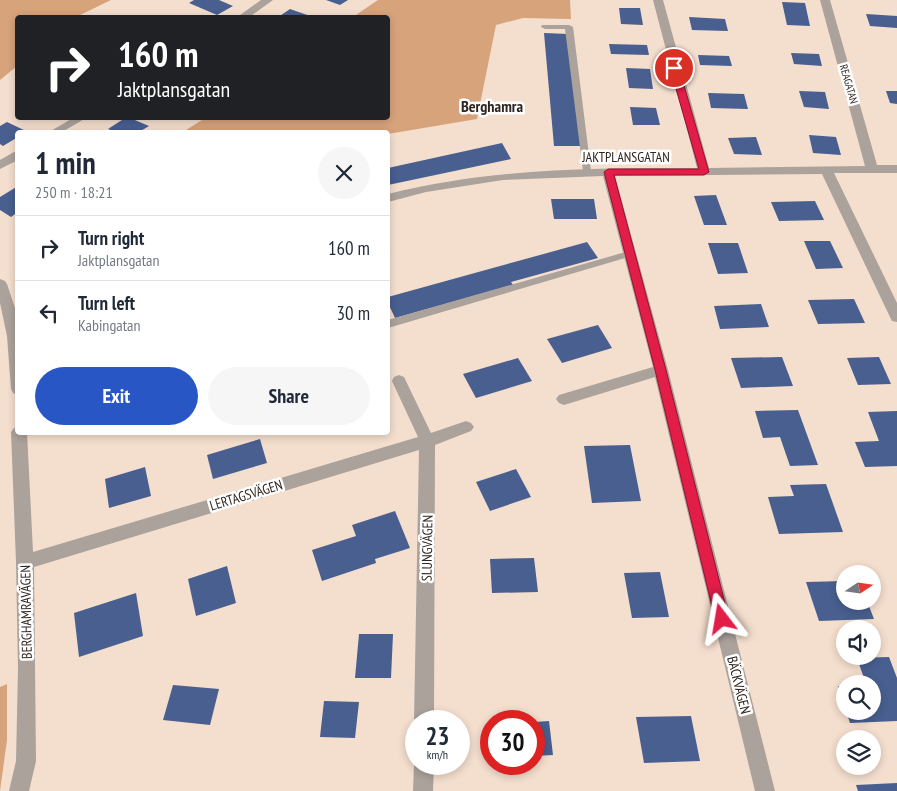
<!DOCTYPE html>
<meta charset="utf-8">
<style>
body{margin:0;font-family:"PT Sans Narrow",sans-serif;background:#f6f6f7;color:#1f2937;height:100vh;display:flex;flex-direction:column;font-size:19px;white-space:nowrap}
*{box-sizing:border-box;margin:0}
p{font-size:16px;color:#747a83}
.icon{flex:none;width:28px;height:28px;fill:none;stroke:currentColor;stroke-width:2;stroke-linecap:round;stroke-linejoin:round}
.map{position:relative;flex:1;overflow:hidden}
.drawer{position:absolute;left:15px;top:130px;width:375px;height:305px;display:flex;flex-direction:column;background:#fff;border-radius:5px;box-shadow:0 2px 8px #0003}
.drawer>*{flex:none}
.guide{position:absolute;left:15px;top:15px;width:375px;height:105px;border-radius:5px;box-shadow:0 2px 8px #0003;background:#202124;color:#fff;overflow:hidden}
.needle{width:32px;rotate:77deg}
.tools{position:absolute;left:836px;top:565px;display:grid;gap:10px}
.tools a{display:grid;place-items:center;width:45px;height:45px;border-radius:50%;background:#fff;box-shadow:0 2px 8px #0003;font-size:25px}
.speed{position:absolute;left:405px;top:710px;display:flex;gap:10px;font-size:25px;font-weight:700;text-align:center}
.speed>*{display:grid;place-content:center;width:65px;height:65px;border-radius:50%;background:#fff;box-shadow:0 2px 8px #0003;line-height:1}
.speed small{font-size:12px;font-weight:400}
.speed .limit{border:8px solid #d22;background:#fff;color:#111}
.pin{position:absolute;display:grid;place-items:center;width:42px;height:42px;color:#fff;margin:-21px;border:2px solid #fff;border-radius:50%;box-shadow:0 1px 5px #0007}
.me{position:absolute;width:55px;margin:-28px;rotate:346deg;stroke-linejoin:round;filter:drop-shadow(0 0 4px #0008)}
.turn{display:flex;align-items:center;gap:18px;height:105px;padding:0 20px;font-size:22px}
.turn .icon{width:65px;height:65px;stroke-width:2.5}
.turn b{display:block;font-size:35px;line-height:42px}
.round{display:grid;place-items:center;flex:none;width:52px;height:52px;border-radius:26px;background:#f6f6f7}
.head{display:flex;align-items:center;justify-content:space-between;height:85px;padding:0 20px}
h1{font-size:30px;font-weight:600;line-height:38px}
.action{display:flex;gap:10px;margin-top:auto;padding:10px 20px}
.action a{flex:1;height:58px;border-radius:30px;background:#2857c5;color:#fff;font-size:20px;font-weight:600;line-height:58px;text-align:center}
.action a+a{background:#f6f6f7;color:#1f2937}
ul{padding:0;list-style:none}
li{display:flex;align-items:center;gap:15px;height:65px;padding:0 20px;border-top:1px solid #e0e1e3}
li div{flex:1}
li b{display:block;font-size:19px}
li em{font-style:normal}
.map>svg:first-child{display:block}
.forest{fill:#d7a37b}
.building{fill:#485f8f}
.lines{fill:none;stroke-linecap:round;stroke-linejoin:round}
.lane{fill:#aba29b;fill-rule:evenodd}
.street{fill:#aba29b;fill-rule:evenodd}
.route{fill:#e11d48;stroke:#92132f}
.labels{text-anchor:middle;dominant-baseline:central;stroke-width:5;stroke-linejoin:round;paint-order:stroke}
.far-street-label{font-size:11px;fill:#2e2620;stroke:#fff}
.street-label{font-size:14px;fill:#2e2620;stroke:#fff}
.far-district-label{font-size:16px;font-weight:bold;fill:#2e2620;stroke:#fff}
</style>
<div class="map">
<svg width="897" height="791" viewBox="0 0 897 791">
<rect width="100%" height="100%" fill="#f4dece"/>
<path class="forest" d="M0,0H111L76,17L18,18L17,66L0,80Z
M378,0H570L571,19L523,18L496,25L477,119L388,134L183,132L205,118H388V18L353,17Z
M7,684V740L0,791V687Z"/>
<path class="building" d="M194,0H219L233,6L217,15L189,3Z
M326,0H348L340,5Z
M782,2L805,3L810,26L787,25Z
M619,8H640L643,25L621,24Z
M290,9L313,17V18H277Z
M866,14L897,16V28L870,26Z
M689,17L725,19L728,31L692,30Z
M544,33L568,34L581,146H554Z
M609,44L647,45L649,55L611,54Z
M791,53L819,54L822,66L794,64Z
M698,55L729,56L732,66L700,65Z
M626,68L650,69L653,89L629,88Z
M799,91L825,92L829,109L804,107Z
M886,91H897V104L890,103Z
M708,93L744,94L748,109L711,108Z
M630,107L656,108L660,125H633Z
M125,118H130L149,126L139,132H116L108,129Z
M7,122L28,132H18V137L3,146L0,144V126Z
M809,135L836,137L841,155L813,153Z
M756,137L762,155L734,154L728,138Z
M502,143L511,159L388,185V168Z
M18,186V212L11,217L0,210V197Z
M716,195L727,225H704L694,196Z
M551,199H594L597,219H554Z
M815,201L824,220L779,221L771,202Z
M804,241H830L843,268L816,269Z
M587,242L598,258L511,282L513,285L395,318L388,303V297Z
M708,243H738L748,273L718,274Z
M854,299L865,323L818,324L808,300Z
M761,304L769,327L720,329L714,306Z
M598,325L612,348L562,363L547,339Z
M782,357L793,386L741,388L731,358Z
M879,357L891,384L858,385L847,358Z
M518,358L532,381L476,398L463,374Z
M798,410L818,465L790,466L780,437L763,438L755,411Z
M897,411V466L865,467L855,442L879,441L868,412Z
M260,439L267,463L213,479L207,455Z
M630,445L641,501L592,503L584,446Z
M145,467L151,496L109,508L105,479Z
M516,469L531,497L490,511L476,482Z
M826,484L843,532L779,534L768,497L794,496L790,485Z
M395,511L410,548L375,559L376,563L322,581L312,550L356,536L352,525Z
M534,558L538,592L492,593L490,559Z
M227,566L236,603L196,616L188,579Z
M660,572L669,617L632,618L624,573Z
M845,581V601H867L874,619L819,621L806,582Z
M136,593L143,636L79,657L74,613Z
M359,634H393L391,678H355Z
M889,657L897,678V721L850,723L846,711H872V684H866L857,658Z
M173,685L219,689L210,725L163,720Z
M838,686H845V706Z
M324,701L359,702L355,738L320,737Z
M691,716L700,761L644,763L636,717Z
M549,721L553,755L534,756V722Z
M897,783V791H858L856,785Z"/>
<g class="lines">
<path class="lane" d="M542,25H569L573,27L591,171L590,173L587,174L583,171L565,29H545L541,27Z
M629,251L634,254L632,256L388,328V320Z"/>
<path class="street" d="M261,0H273L248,18H236Z
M653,0H663L709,168L865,166L820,0H830L877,165H897V173H834L897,303V322L892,321L890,317L822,174L615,176L668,370L775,791H755L655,377L564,405L559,403L556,399L559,395L653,367L603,176L503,180L426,192L388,202V194C492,168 590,168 697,168Z
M73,118H86L62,132H49Z
M14,152H18V160L0,169V160Z
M0,279L5,281L7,284L18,317V395L13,393L11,389L7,336L0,303Z
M399,375L404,377L431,433L466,421L471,423L474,427L471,431L435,445L434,721H416V726L414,721L419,450L34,567L36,761L29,791H9L16,761L18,668L16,562L11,432L14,428L18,426V432H27L33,552L418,437L392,381L394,377Z
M416,759V764H434L433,791H413L414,764Z"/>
</g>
<path class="route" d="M674,66L679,68L709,172L704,175H614L666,370L729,619L727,623L722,625L717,623L715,619L655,370L604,172L608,169H699L670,68Z"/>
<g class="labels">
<g class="far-street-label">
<text transform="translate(849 84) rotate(74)">REAGATAN</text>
</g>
<g class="street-label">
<text x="626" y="157">JAKTPLANSGATAN</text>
<text transform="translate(246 495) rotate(-17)">LERTAGSVÄGEN</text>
<text transform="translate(427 548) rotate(-89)">SLUNGVÄGEN</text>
<text transform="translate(26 612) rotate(-91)">BERGHAMRAVÄGEN</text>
<text transform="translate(739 685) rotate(76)">BÄCKVÄGEN</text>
</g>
<g class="far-district-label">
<text x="492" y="106">Berghamra</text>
</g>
</g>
</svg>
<div class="tools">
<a><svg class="needle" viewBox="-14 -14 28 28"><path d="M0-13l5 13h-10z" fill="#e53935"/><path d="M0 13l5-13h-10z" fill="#747a83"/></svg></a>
<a><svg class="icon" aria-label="sound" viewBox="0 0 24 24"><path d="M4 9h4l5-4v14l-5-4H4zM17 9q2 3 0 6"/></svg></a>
<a><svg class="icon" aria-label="search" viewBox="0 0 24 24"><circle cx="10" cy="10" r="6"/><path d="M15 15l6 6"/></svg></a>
<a><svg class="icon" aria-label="layers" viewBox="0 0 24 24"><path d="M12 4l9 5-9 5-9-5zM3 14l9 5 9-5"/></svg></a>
</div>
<div class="speed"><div>23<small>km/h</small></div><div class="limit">30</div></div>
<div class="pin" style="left:674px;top:68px;background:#d93025"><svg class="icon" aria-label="arrive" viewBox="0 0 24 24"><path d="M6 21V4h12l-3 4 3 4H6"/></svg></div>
<svg class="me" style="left:722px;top:619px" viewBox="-20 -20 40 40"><path d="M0-17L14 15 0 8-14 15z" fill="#e11d48" stroke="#fff" stroke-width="4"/></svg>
<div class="guide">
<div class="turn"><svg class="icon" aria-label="right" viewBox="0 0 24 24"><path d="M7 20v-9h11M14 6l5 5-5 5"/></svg><div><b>160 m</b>Jaktplansgatan</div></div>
</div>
<section class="drawer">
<div class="head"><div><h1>1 min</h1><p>250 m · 18:21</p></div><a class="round"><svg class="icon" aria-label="close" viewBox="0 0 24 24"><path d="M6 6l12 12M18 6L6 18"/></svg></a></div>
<ul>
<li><svg class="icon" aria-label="right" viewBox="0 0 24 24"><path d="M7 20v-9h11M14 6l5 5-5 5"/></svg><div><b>Turn right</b><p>Jaktplansgatan</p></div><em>160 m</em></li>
<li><svg class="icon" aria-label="left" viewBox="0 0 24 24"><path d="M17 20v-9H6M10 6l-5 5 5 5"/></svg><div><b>Turn left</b><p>Kabingatan</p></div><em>30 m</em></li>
</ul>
<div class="action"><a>Exit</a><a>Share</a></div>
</section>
</div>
